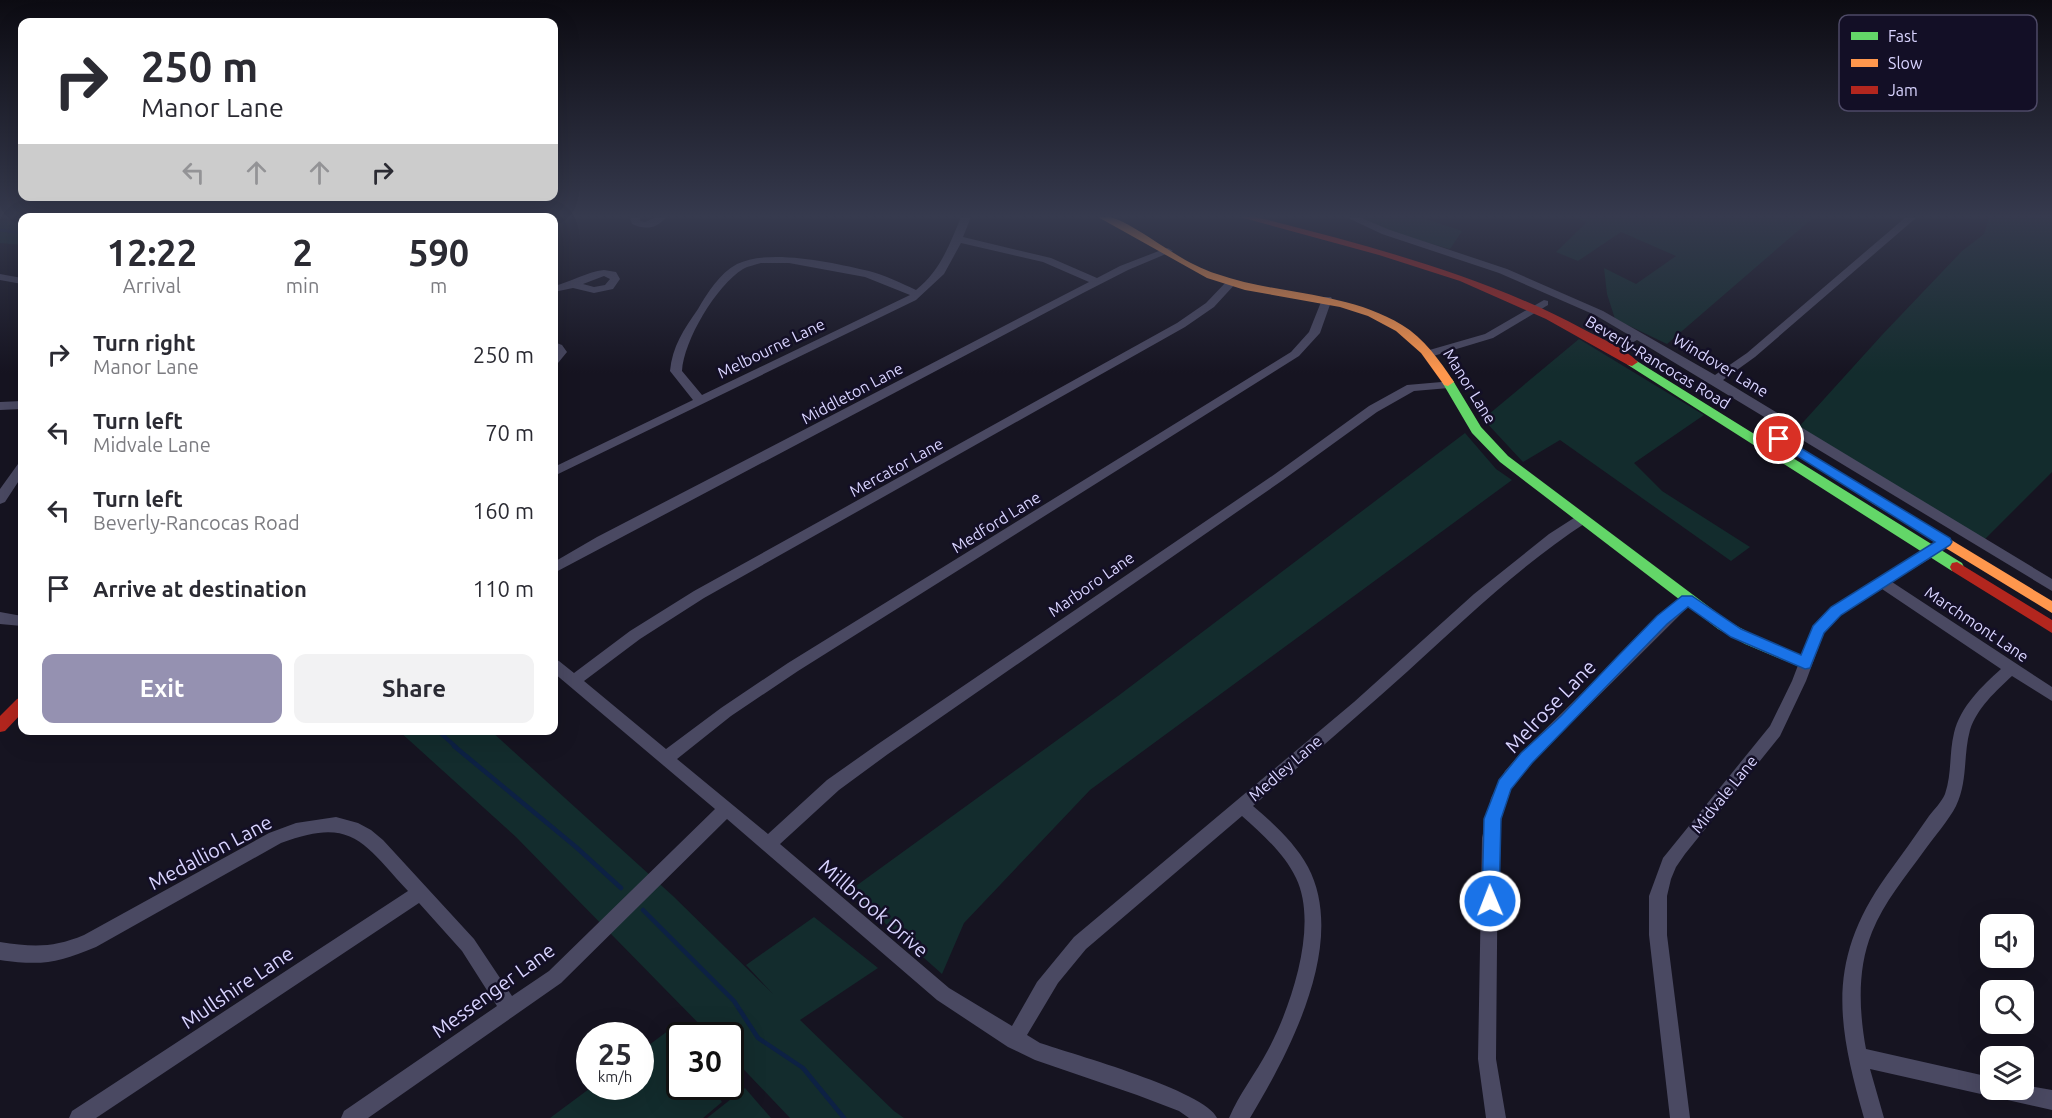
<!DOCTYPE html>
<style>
body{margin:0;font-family:Ubuntu,sans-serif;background:#f2f2f3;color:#2b2b33;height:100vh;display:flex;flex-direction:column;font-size:22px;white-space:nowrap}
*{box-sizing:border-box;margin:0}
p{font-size:20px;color:#7c7c81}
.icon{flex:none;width:33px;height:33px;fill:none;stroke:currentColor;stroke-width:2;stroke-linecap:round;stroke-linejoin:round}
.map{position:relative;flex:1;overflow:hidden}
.details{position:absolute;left:18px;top:213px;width:540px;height:522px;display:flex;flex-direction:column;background:#fff;border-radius:12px;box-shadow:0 6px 24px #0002}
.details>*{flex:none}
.hud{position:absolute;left:18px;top:18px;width:540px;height:183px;border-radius:12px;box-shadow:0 6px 24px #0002;background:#fff;color:#2b2b33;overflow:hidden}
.fabs{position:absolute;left:1980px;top:914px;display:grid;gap:12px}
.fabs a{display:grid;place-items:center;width:54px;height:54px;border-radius:12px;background:#fff;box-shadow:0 6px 24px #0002;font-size:30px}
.speed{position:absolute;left:576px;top:1022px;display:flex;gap:12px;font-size:30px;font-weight:700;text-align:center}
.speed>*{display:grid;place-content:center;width:78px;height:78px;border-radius:50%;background:#fff;box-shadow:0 6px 24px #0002;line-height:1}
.speed small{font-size:15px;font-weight:400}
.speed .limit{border:3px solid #111;border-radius:9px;background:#fff;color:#111}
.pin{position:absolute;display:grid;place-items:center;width:51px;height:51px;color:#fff;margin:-26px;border:3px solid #fff;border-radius:50%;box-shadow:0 2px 6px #0007}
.me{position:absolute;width:66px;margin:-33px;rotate:359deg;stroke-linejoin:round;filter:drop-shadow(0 0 4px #0008)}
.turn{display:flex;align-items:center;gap:21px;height:126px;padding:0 24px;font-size:27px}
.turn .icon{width:78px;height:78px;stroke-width:2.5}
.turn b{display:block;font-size:42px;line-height:51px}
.lanes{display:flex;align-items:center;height:57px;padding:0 24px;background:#0003;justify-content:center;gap:30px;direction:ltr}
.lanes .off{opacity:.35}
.eta{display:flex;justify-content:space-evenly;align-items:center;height:102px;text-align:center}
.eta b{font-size:36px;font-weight:700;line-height:42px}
.cta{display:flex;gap:12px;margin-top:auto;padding:12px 24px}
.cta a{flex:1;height:69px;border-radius:12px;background:#9591b1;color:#fff;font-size:24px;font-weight:700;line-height:69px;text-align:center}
.cta a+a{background:#f2f2f3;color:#2b2b33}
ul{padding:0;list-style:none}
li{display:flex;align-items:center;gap:18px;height:78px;padding:0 24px}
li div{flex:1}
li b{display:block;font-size:22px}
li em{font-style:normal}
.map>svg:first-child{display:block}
.green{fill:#132c2d}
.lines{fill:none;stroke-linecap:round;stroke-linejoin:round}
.stream-far2{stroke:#0d2144;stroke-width:3}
.stream-far1{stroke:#0d2144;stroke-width:4}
.stream{stroke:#0d2144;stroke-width:4.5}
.street{fill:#4a4962;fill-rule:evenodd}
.fast{fill:#63d668;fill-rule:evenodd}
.slow{fill:#ff974d;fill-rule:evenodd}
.jam{fill:#b3261e;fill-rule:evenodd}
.route{fill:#1a73e8;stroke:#114b97;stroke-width:1.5}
.labels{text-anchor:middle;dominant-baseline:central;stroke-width:5;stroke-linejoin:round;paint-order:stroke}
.street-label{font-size:16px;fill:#d9d4ff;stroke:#130f26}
.near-street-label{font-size:20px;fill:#d9d4ff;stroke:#130f26}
.key{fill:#130f26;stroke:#4e4a67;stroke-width:1.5}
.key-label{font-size:16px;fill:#d9d4ff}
</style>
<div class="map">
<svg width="2052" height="1118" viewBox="0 0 2052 1118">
<rect width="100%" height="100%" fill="#161421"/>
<path class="green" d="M1351,217H1420L1462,231L1450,249L1368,226Z
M1573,217H1814L1667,344L1615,319L1607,294L1604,268L1636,284L1676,256L1621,232L1578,261L1556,252L1587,222Z
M1989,217H2052V472L1981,543L1796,430L1882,335L1962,251L1984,234Z
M0,220L22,222V245L0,243Z
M1579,339L1704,415L1634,463L1662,491L1750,547L1731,561L1560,440L1523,462L1483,419Z
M1465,433L1496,469L1512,480L1090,790L964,923L942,974L849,891L1118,696Z
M399,731H491L673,896L773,994L746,965L814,917L878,968L800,1020L894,1111L904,1118H790L731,1056L730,1035H710L516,837Z
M673,1027L679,1037L680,1086H711L722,1102L703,1118H550L593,1086H640L641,1051Z
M745,1088L771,1118H707Z"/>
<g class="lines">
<path class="stream-far2" d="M0,230L22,233"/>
<path class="stream-far1" d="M437,730L456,747"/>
<path class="stream" d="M454,746L576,847L621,888
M643,910L734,1001L758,1038L803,1068L844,1118"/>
<path class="street" d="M187,217H197L198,218H187Z
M206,217H216L205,218Z
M313,217H323L312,218Z
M409,217H419V218H409Z
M540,217H550V218H540Z
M630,217H640V221L645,222L656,217H666C657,229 645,230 632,224Z
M961,217H971L963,237L1051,258L1097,278L1120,266L1164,249L1168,248L1173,251L1128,270L1083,293L554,573V562L597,537L1089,282L1043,262L961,243L944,274L916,300L554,476V467L693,400L670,371C672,347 684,329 698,309C708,292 719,274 737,264C769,248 835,263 869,271C885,275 901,283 916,290C940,271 950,244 961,217ZM761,263H789L865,277L910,295L702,395L682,371C684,340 716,286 743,269C748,266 755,265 761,263Z
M1346,217H1359L1390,230L1507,269L1603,311L1715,375L1747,353L1906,217H1917L1755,357L1723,380L2052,579V591L1637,340L1628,345H1620V341L1629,335L1595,315L1499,273L1382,234Z
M604,270L616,272L620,279L613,289L594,293L573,288L554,292V286C571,282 586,272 604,270ZM604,276L610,279L605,285L594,287L583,284Z
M0,274L22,278V284L0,280Z
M1232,279L1237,282L1214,307L1185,327L704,598L640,639L584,681L666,749L721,708L788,663L1291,352L1309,332L1323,297H1331L1332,299L1320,333L1299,356L798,671L731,716L677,759L768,834L827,780L878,744L1275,474L1369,406L1407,385L1453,381L1455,384L1449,388L1414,391L1377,412L1283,480L888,754L839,790L780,844L949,988L1012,1026L1037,982L1074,937L1354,702L1474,594L1549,534L1577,516H1587L1589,519L1587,522C1522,564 1465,619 1408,671C1357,717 1305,761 1253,806C1274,824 1295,843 1308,867C1348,943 1289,1053 1250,1118H1229C1239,1094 1256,1073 1268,1050C1291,1007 1319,925 1296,878C1284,853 1262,834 1242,816L1086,949L1058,983L1027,1035L1040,1043C1072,1054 1206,1091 1217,1118H1189L1179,1111L1137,1095L1035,1060L1008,1047L937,1000L727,819L561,983L368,1118H341L344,1111L497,1006L462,951L419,903L96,1118H69L72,1111L408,891C363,842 352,816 281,843L96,947C58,963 42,966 0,960V942C33,947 53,948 84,935L269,833L296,823L336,817L358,823L371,830L383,840L474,939L512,996L549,971L715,809L554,673V659L559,661L574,673L630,631L694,591L1177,323L1206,303L1228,280Z
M1544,300L1548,301V305L1493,338L1430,357L1424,353L1426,351L1485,334Z
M554,342L562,345L567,352L558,363L554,364Z
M22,401V409L0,410V402Z
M22,463V476L5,502L0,504V489L18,464Z
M1939,542L1944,544L1946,547L1944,550L1892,582L2052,687V701L2012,676C1996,691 1977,708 1970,730C1963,756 1968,781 1956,806C1949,820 1933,838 1924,851C1906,876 1884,902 1872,932C1857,969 1859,1011 1866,1049L1990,1077V1089H2024V1085L2052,1090V1110L1870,1069L1884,1118H1864C1837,1023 1826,960 1887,875C1901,856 1915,836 1929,816C1935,808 1941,803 1945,794C1952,774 1949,753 1954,733C1960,707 1982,686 2001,669L1882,589L1841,615L1824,633L1806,681L1780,736L1685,854L1676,867L1671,879L1667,896V935L1690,1118H1670L1649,935V896L1663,858L1770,726L1792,681L1813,626L1831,607Z
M1687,594L1692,595L1694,599L1692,603L1530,764L1509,792L1503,811L1498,838L1496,1059L1506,1118H1486L1478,1059L1482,838L1491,798L1505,771L1519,755L1682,595Z
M0,612L22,616V626L0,624Z"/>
<path class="fast" d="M1632,358L1962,563L1964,567L1962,571H1952L1628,365L1626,362Z
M1448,378L1452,379L1481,427L1508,456L1728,621L1755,636L1810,659L1812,663L1810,667L1805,669L1800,667L1745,644L1718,629L1500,462L1472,433L1442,382Z"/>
<path class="slow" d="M1098,217H1111L1121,221C1153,237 1182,263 1217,274C1277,295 1346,291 1402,325C1424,338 1440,361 1454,382L1448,386L1444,385L1421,353L1396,331L1368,316L1340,307L1245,290L1207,278Z
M1877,495L2052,601V613L1872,503L1871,500Z"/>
<path class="jam" d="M477,217H487V218H477Z
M1240,217H1256C1369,246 1480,274 1583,329C1600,338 1625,348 1638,362L1632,366L1628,365L1546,319L1460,281L1379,255Z
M1957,562L2052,620V633L1952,571L1950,567L1952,563Z
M22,697V713L5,731L0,732V716L17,699Z"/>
</g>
<linearGradient id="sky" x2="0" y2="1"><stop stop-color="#0c0b12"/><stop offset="0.58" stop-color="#363a4e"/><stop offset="1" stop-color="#363a4e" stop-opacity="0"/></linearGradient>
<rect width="2052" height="373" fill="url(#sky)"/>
<path class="route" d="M1779,435L1950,538L1952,542L1950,545L1841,615L1824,633L1810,668L1805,669L1731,637L1688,607L1667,624L1532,763L1511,789L1501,819L1499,901L1497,907L1490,909L1484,907L1482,901L1484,819L1499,780L1521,753L1561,716L1618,656L1657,616L1682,596H1692L1741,629L1801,655L1813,626L1831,607L1935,542L1775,442L1773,439Z"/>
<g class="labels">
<g class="street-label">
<text transform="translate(771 348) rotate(-26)">Melbourne Lane</text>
<text transform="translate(1658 362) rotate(31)">Beverly-Rancocas Road</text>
<text transform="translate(1721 365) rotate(31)">Windover Lane</text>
<text transform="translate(1470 386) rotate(58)">Manor Lane</text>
<text transform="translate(852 393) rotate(-28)">Middleton Lane</text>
<text transform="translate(896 467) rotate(-29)">Mercator Lane</text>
<text transform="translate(996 522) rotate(-32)">Medford Lane</text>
<text transform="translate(1091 584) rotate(-35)">Marboro Lane</text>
<text transform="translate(1977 624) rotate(34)">Marchmont Lane</text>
<text transform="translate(1285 768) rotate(-41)">Medley Lane</text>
<text transform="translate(1724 794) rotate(-51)">Midvale Lane</text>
</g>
<g class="near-street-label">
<text transform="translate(1550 706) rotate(-46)">Melrose Lane</text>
<text transform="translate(210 852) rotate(-28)">Medallion Lane</text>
<text transform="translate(874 908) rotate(41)">Millbrook Drive</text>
<text transform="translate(237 987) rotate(-34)">Mullshire Lane</text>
<text transform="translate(493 990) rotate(-36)">Messenger Lane</text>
</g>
</g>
<rect x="1839" y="15" width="198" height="96" rx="9" class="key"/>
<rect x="1851" y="32" width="27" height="8" fill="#63d668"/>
<rect x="1851" y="59" width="27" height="8" fill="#ff974d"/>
<rect x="1851" y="86" width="27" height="8" fill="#b3261e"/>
<g class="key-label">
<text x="1888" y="42">Fast</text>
<text x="1888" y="69">Slow</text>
<text x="1888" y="96">Jam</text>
</g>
</svg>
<div class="fabs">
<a><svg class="icon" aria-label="sound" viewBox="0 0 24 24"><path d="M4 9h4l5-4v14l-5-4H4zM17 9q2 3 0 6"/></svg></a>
<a><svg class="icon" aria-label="search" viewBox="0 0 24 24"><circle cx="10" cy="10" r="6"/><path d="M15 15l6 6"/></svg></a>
<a><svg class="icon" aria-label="layers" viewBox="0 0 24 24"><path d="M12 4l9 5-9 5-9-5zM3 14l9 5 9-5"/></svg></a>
</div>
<div class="speed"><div>25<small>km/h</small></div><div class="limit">30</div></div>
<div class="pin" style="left:1779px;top:439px;background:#d93025"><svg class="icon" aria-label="arrive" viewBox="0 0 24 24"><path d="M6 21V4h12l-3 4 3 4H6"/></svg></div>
<svg class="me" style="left:1490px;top:901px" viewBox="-20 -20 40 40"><circle r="17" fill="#1a73e8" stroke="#fff" stroke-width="3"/><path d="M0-11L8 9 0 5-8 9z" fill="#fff"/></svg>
<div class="hud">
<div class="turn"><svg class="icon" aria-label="right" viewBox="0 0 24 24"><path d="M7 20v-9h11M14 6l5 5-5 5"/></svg><div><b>250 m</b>Manor Lane</div></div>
<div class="lanes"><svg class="icon off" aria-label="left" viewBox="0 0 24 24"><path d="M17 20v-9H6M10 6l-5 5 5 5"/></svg><svg class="icon off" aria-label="ahead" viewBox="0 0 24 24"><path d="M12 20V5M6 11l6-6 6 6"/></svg><svg class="icon off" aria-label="ahead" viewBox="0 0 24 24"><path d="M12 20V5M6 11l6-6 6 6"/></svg><svg class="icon" aria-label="right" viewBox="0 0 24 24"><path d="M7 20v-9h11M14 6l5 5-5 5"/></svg></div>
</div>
<section class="details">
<div class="eta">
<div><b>12:22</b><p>Arrival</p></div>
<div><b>2</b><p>min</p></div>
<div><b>590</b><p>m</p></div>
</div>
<ul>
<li><svg class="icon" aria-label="right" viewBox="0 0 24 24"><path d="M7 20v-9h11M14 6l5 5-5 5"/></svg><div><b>Turn right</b><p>Manor Lane</p></div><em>250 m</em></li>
<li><svg class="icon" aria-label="left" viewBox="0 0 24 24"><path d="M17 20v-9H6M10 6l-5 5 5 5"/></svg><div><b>Turn left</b><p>Midvale Lane</p></div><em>70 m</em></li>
<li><svg class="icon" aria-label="left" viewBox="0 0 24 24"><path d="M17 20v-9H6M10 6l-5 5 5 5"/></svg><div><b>Turn left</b><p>Beverly-Rancocas Road</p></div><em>160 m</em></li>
<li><svg class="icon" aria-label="arrive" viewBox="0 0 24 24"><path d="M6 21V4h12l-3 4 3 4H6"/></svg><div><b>Arrive at destination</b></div><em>110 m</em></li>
</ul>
<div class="cta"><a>Exit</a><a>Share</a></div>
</section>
</div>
